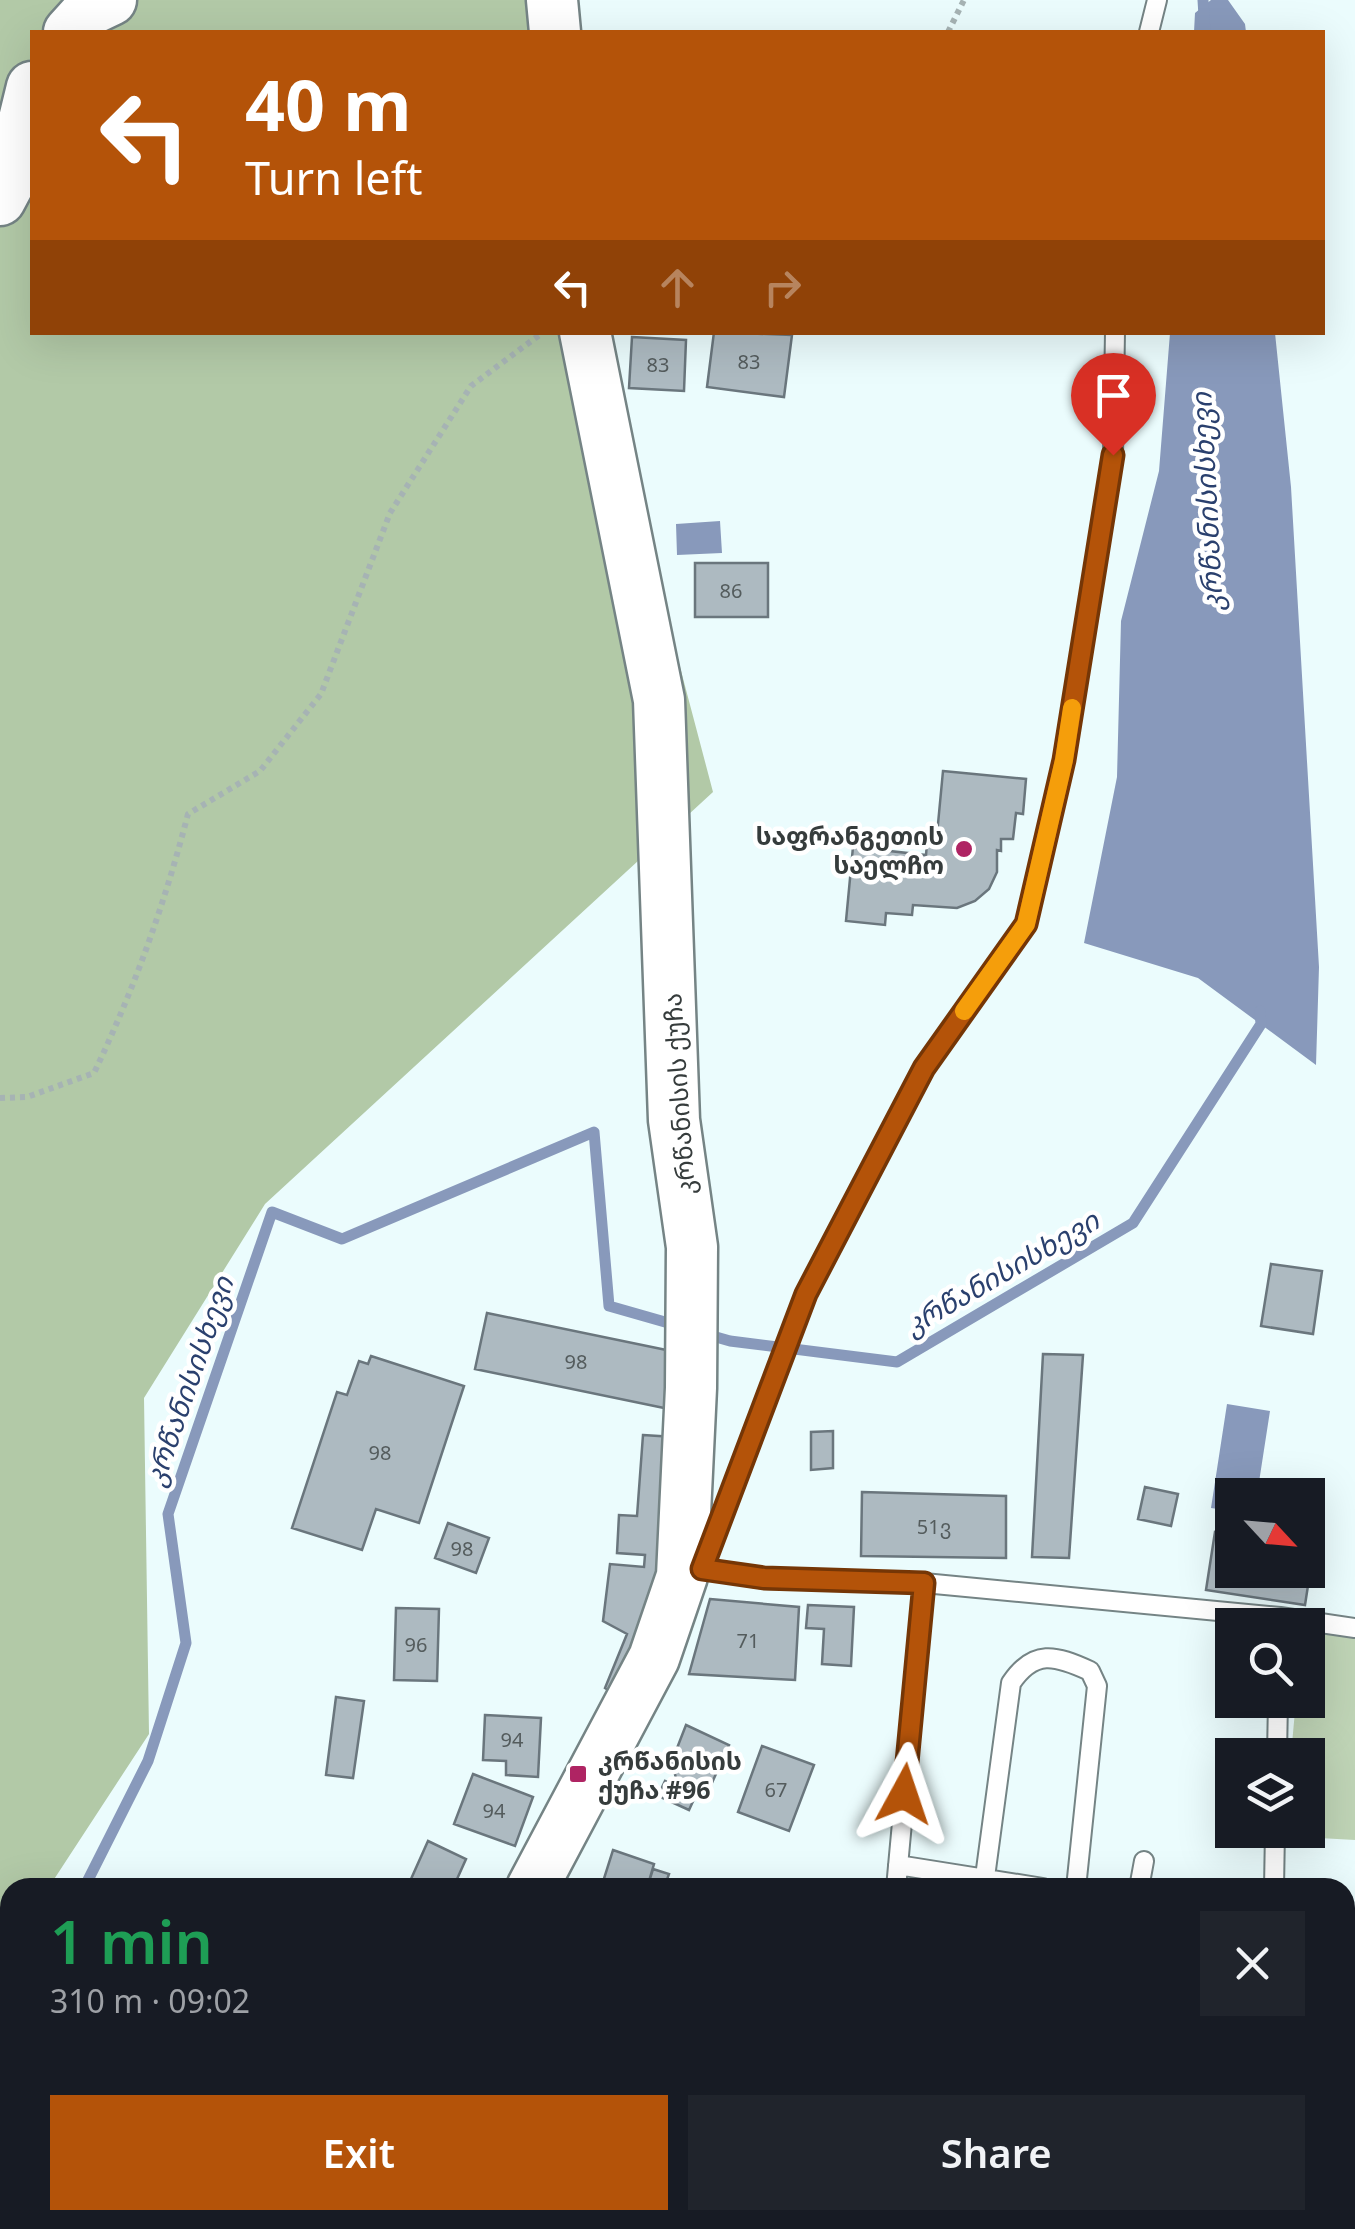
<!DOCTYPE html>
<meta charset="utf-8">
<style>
body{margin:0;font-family:"Noto Sans","Noto Sans Georgian",sans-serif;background:#20242c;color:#f1f3f6;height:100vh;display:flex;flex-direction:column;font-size:38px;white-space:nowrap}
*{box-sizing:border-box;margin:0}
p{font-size:32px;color:#9ea1a6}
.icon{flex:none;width:55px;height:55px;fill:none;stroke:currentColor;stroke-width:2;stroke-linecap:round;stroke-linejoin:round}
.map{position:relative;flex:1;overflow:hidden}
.panel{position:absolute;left:0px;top:1878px;width:1355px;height:352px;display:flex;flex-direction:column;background:#171b24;border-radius:30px 30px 0 0;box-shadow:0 10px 40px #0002}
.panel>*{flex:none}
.guide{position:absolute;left:30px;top:30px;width:1295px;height:305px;border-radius:0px;box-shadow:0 10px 40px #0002;background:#b45309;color:#fff;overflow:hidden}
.needle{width:65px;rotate:116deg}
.controls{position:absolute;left:1215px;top:1478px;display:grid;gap:20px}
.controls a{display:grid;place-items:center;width:110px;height:110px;border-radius:0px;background:#171b24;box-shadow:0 10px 40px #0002;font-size:50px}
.pin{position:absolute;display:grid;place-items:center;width:85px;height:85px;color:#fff;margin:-102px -42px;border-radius:50% 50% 50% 0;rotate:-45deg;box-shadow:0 0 10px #0007}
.pin .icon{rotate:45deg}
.me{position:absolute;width:110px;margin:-55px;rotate:5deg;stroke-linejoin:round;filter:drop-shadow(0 0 8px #0008)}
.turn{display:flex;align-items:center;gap:35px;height:210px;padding:0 50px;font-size:45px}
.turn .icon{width:130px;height:130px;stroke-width:2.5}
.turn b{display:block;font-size:70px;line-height:85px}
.lanes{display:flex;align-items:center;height:95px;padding:0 50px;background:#0003;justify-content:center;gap:50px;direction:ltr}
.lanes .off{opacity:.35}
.round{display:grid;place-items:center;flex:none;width:105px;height:105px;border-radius:0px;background:#20242c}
.overview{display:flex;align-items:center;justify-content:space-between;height:170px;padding:0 50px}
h1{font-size:60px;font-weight:600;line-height:75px;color:#1e9e55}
.primary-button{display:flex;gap:20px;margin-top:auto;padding:20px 50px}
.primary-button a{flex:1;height:115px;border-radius:0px;background:#b45309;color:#fff;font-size:40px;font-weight:600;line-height:115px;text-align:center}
.primary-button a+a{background:#20242c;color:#f1f3f6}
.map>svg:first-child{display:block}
.green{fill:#bfd4b6}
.forest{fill:#b2c9a7}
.water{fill:#89b}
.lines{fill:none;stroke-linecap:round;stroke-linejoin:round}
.stream{stroke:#89b;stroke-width:11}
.building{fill:#adbac1;stroke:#6a767d;stroke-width:2.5}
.lane-casing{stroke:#758485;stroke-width:22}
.street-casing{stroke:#758485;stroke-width:40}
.secondary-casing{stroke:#758485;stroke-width:55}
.path{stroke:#a6b3b4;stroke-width:6;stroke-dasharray:5 5;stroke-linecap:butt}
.lane{stroke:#fff;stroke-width:18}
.street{stroke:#fff;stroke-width:35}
.secondary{stroke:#fff;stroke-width:50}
.route-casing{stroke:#753606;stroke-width:25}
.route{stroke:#b45309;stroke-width:18}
.slow{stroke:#f59e0b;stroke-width:18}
.poi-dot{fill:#af2463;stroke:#fff;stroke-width:4}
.labels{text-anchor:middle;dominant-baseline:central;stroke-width:9;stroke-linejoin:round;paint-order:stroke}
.number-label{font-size:20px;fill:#545c5d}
.poi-label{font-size:25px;font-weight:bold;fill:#363c3c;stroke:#fff;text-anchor:end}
.street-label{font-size:25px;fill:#363c3c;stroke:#fff}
.water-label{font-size:28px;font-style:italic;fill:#2a406e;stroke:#fff}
</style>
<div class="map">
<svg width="1355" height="2229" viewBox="0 0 1355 2229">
<rect width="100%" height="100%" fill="#ebfcfd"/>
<path class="green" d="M1308,1629L1355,1634V1840L1283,1836L1284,1830H1308V1755H1291L1296,1700H1308Z"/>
<path class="forest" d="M0,0H572L571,32H32V332L596,333L599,360L713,792L265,1204L144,1398L149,1734L49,1887L10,1888V1947L0,1963Z"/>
<path class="water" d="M1211,0H1228L1245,24L1246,32H1194L1195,13Z
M1170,333H1275L1291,487L1319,967L1316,1065L1198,978L1084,943L1117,777L1121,621L1159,471Z
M720,521L722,553L677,555L676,524Z
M1227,1404L1270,1411L1257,1495H1232V1511L1211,1508Z"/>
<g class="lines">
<path class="stream" d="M1203,0L1205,32
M702,1333L730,1341L897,1362L1133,1223L1261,1024L1260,1011
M84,1888L148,1761L186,1643L168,1514L272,1212L342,1239L594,1132L609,1306L679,1326
M0,2001L10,1990"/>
</g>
<path class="building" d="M714,332L792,335L784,397L707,387Z
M632,337L686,340L684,391L629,388Z
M695,563H768V617H695Z
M943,771L1026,779L1023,814L1016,813L1013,839H1001V851L997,850V872L989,889L975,901L957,908L913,905L912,915L886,913L885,925L846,921L853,847L926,855L927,843L936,845Z
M1271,1264L1322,1271L1313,1334L1261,1326Z
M487,1313L676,1352L664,1408L475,1369Z
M1043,1354L1083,1355L1069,1558L1032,1557Z
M371,1356L464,1386L419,1523L376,1509L362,1550L292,1528L337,1392L347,1395L359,1361L368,1364Z
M833,1431V1468L811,1470V1432Z
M643,1435L674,1437L649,1641L619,1697L605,1688L627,1634L603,1621L610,1564L644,1567L645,1555L617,1553L619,1515L637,1516Z
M1145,1487L1178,1494L1171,1526L1138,1519Z
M862,1492L1006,1496V1558L861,1556Z
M1308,1519L1318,1521L1305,1605L1206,1590L1215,1532L1232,1534V1570H1308Z
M448,1523L489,1538L476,1573L435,1558Z
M710,1599L799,1607L795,1680L689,1674Z
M808,1605L854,1607L851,1666L822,1664L824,1629L806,1628Z
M396,1608L439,1609L437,1681L394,1680Z
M336,1697L364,1701L353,1778L326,1775Z
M485,1715L541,1718L538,1777L506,1775V1761L483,1760Z
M686,1725L729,1745L711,1785L686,1793L695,1797L689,1810L658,1796L665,1781L676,1786L677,1783L672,1761Z
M762,1746L814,1765L789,1831L738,1812Z
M473,1774L533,1797L515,1846L454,1824Z
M428,1841L466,1859L453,1888H407Z
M613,1850L654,1864L647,1888H601Z
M653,1869L669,1874L664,1888H647Z
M668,1880L715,1888H666Z
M1345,2065L1355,2068V2102L1345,2100Z
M222,2220H258L257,2229H221Z
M476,2220H478L509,2229H473Z
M531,2220H545L575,2229H528Z
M582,2220H600L631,2229H579Z
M839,2220H911L907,2229H834Z"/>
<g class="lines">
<g class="lane-casing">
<path id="lane" d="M1149,32L1157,0
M1115,332L1113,455L1064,760L1026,924L924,1068L806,1294L702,1569L764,1579L924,1583L1280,1617L1355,1628
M1277,1755L1278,1700
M898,1865L1043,1888
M985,1877L1011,1683C1034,1649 1055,1655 1090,1671L1097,1686L1076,1888
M896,1888L924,1583
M1139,1888L1144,1861
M1274,1888L1275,1830
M822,2229L826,2220
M933,2229L937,2220
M1152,2229L1155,2220"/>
</g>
<g class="street-casing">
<path id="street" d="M1345,2157L1355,2160
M1199,2229L1202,2220"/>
</g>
<g class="secondary-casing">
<path id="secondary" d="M552,0L555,32
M69,32L88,11L111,0
M0,200L8,185L32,87
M532,1888L654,1658L682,1576L691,1388L692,1247L674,1120L659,700L585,332
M382,2229L384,2220"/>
</g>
<path class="path" d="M948,32L964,0
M0,1098L27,1097L94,1073C135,987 164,906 188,814L260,771L321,694L390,513L471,386L542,333"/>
<use href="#lane" class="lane"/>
<use href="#street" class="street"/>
<use href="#secondary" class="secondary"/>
</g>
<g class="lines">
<g class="route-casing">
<path id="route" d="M904,1794L924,1583L764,1578L702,1569L806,1294L924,1068L1026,924L1064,760L1113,455"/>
</g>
<use href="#route" class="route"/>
<path class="slow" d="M964,1011L1026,924L1064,760L1072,708"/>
</g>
<g class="poi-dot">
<circle cx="964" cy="849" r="10"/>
<rect x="568" y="1764" width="20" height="20" rx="5"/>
</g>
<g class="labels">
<g class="number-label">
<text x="749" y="361">83</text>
<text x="658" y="364">83</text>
<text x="731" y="590">86</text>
<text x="576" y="1361">98</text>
<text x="380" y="1452">98</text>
<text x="934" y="1526">51ვ</text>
<text x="462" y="1548">98</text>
<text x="748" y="1640">71</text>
<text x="416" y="1644">96</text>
<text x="512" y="1739">94</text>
<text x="776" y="1789">67</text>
<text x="494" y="1810">94</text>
</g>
<g class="poi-label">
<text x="944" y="835">საფრანგეთის<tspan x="944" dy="29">საელჩო</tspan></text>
<text x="598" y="1760" text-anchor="start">კრწანისის<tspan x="598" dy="29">ქუჩა #96</tspan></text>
</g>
<g class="street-label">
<text transform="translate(678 1094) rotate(-94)">კრწანისის ქუჩა</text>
</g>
<g class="water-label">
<text transform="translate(1206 502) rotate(-93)">კრწანისისხევი</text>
<text transform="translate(1001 1272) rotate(-30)">კრწანისისხევი</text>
<text transform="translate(188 1381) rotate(-71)">კრწანისისხევი</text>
</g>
</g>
</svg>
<div class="controls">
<a><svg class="needle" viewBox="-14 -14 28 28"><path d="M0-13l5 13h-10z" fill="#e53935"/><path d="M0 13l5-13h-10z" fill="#9ea1a6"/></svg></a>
<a><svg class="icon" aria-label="search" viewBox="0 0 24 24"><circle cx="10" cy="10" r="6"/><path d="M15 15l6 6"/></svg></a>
<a><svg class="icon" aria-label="layers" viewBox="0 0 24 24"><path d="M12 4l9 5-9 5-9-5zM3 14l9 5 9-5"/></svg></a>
</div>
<div class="pin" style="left:1113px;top:455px;background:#d93025"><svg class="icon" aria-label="arrive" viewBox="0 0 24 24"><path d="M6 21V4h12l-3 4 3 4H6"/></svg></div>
<svg class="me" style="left:904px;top:1794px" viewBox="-20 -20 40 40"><path d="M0-17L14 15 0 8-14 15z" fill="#b45309" stroke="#fff" stroke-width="4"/></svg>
<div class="guide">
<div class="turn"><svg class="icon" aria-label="left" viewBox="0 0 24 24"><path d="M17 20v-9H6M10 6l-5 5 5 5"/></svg><div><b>40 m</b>Turn left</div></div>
<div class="lanes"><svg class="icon" aria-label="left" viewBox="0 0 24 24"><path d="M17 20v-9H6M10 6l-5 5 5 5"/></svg><svg class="icon off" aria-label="ahead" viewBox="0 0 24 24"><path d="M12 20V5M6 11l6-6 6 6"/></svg><svg class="icon off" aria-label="right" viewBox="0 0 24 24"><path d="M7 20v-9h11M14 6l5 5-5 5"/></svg></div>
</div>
<section class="panel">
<div class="overview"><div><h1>1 min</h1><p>310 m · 09:02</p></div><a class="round"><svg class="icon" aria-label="close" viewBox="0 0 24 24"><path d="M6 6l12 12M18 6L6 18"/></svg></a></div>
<div class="primary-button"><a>Exit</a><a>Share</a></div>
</section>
</div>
